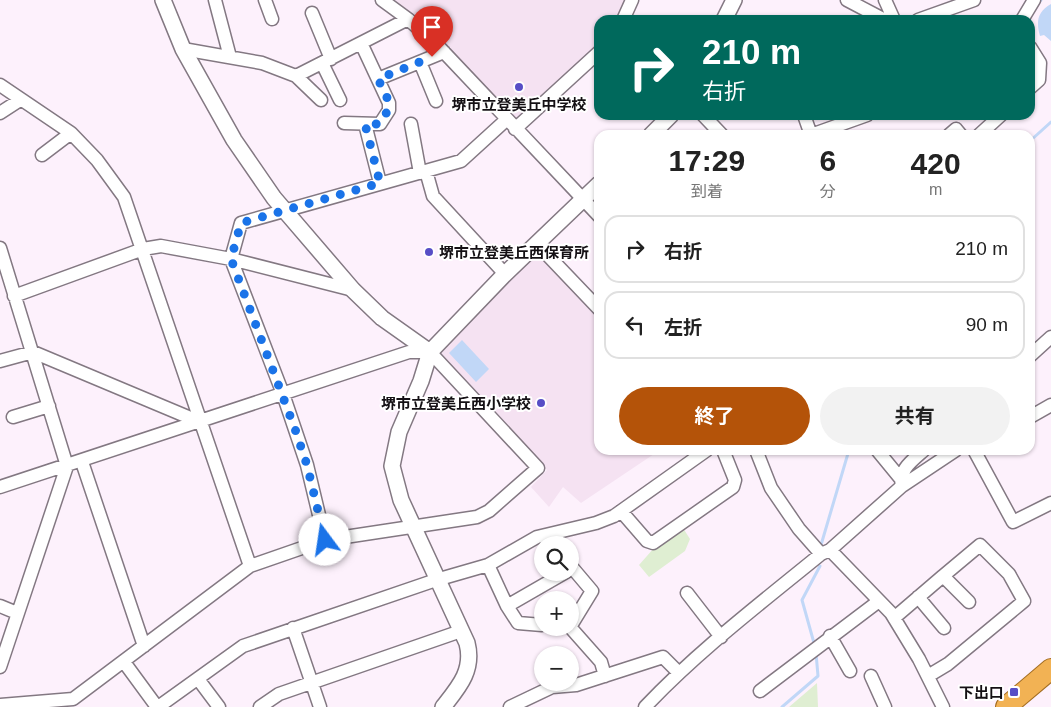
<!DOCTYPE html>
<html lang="ja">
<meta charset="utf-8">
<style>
body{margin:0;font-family:Helvetica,"Noto Sans JP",sans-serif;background:#f2f2f2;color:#222;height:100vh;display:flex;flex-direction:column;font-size:19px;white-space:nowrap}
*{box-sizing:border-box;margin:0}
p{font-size:16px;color:#767676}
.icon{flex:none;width:28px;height:28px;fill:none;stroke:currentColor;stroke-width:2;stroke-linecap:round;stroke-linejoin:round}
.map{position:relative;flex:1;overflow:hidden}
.sheet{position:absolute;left:594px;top:130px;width:441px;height:325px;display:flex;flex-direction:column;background:#fff;border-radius:15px;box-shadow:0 1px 4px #0004}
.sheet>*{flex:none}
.guide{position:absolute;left:594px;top:15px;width:441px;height:105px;border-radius:15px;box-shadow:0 1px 4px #0004;background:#00695c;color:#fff;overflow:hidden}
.controls{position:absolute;left:534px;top:536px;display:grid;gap:10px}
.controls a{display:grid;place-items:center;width:45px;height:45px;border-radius:50%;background:#fff;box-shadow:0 1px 4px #0004;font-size:25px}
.pin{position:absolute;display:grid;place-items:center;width:42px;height:42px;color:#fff;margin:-51px -21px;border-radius:50% 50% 50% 0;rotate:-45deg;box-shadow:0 0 5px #0007}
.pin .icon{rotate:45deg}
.me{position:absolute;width:55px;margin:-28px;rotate:346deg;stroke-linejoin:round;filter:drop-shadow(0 0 4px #0008)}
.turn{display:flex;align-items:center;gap:18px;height:105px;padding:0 25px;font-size:22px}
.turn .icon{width:65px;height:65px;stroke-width:2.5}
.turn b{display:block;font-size:35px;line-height:42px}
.eta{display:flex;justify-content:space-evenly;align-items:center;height:85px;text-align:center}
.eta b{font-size:30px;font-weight:700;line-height:35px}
.action{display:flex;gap:10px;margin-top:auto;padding:10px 25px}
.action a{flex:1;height:58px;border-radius:30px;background:#b45309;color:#fff;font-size:20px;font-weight:700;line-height:58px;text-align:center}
.action a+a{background:#f2f2f2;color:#222}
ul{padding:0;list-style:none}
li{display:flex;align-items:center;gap:15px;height:68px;margin:0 10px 8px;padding:0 15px;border:2px solid #e0e0e0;border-radius:15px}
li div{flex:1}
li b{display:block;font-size:19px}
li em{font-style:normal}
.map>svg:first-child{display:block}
.built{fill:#f5e2f2}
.green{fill:#dfeed2}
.water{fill:#c1d7f7}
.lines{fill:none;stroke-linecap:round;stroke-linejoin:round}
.stream{stroke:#c1d7f7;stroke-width:3}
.minor-casing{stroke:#837882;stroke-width:15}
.tertiary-casing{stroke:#837882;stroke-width:18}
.trunk-casing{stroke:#a26d22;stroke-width:22}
.minor{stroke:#fff;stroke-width:12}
.tertiary{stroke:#fff;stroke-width:15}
.trunk{stroke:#f2b254;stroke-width:20}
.route{stroke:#1a73e8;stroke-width:9;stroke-dasharray:0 16.2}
.poi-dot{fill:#574ec6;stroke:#fff;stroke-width:2}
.labels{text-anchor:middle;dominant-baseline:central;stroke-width:4;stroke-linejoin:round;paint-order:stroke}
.poi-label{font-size:15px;font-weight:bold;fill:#141014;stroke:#fff;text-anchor:end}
</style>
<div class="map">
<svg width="1051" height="707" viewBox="0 0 1051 707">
<rect width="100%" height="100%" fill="#fdf1fc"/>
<path class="built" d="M392,0H625L616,20H599V44L519,120H515Z
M537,253L540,254L599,315V450H660L581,503L563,487L549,507L531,487L547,470L440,356L446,342Z"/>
<path class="green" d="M683,528L690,539L685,551L649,577L639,565L654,548Z
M817,683L818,707H789Z"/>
<path class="water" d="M1051,4V41L1044,35L1040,36C1036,22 1037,12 1051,4Z
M462,340L489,369L476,382L449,353Z"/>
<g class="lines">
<path class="stream" d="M1040,1L1041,0
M1030,141L1051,122
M821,545L849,450
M814,643L802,600L820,566
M782,707L818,676L816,653"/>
<g class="minor-casing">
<path id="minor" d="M215,0L230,57
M265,0L272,19
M382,0L408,19L441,49L599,216
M847,0L885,20
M885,0L894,20
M312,13L331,59
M623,20L632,0
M918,20L974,0
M1022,20L1034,0
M1030,47L1040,63L1039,80L1030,88
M183,49L262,63L296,76L408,19
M420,62L436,101
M322,63L340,100
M296,76L321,100
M378,79L444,52
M0,85L71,133L97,160L124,197L250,566L73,699L0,705
M0,113L20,100
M703,115L722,135
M804,115L811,135
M344,123L380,124L389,110V103L361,43
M365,124L380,183
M411,124L420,173
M515,129L599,52
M811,135L867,115
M949,135L956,129L961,135
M979,135L1001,115
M42,155L71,133
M426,171L433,196L505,274
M537,244L599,309
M0,248L67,466L0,667
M14,296L143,249L161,246L231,259L353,290
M1030,356L1051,337
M0,361L33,352L200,422
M13,417L49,406
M1030,417L1051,405
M756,450L771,488L799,529L821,554
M877,450L900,478
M974,450L1013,522L1051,503
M82,462L144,646
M902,486C898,470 913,460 924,450
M0,487L409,352H430L538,468L489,511L477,517L325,540
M621,511L647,541L653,543L733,487L735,480L723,450
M830,550L891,613L919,659L943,707
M488,565L507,606L518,623L542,625
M570,565L592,591L570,627
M250,566L325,540L307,465L283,394L231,259L241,223L461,161L506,120
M687,593L721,637
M918,597L944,628
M0,606L17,613
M507,606L566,572
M894,618L943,576
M570,627L601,662L605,676
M293,628L320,707
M830,636L850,671
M124,662L157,707
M871,676L885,707
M928,676L948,664L1024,601L1009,574L980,545L943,576L969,602
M198,679L219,707
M760,691L879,601
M158,707L243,646L436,580L488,565L537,537L596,523L614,516L707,450
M260,707L279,694L461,631
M510,707L552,687L576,685L663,657L679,673
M645,707C698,651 761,603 821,554L830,550L902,486L956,450"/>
</g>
<g class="tertiary-casing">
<path id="tertiary" d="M163,0L183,49L234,140L274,198L353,290L382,318L430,352
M724,20L734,0
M651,135L671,115
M443,707C459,687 474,670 467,643L401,500L392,466L399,432L421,381L430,352L505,274L599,184"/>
</g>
<g class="trunk-casing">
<path id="trunk" d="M1006,707L1051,669"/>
</g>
<use href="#minor" class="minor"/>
<use href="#tertiary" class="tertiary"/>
<use href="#trunk" class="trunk"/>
</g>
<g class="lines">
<path class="route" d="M325,540L307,465L295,429L231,259L241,223L380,183L365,124H380C394,103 388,100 378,79L432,57"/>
</g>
<g class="poi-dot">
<circle cx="519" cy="87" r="5"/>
<circle cx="429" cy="252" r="5"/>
<circle cx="541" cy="403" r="5"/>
<rect x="1009" y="687" width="10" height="10" rx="2.5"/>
</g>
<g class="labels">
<g class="poi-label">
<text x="519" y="104" text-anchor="middle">堺市立登美丘中学校</text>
<text x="439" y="252" text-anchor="start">堺市立登美丘西保育所</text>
<text x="531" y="403">堺市立登美丘西小学校</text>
<text x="1004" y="692">下出口</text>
</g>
</g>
</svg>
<div class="controls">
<a><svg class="icon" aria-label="search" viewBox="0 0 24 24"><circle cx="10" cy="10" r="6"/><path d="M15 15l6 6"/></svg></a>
<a>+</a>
<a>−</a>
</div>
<div class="pin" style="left:432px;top:57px;background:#d93025"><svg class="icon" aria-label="arrive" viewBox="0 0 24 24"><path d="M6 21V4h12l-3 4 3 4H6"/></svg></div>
<svg class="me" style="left:325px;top:540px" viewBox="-20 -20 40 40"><circle r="19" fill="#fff"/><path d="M0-13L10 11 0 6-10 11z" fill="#1a73e8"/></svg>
<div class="guide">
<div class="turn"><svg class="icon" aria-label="right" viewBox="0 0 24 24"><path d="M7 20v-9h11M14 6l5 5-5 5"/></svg><div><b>210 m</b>右折</div></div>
</div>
<section class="sheet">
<div class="eta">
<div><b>17:29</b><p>到着</p></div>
<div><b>6</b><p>分</p></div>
<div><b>420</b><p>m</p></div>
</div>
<ul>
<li><svg class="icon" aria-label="right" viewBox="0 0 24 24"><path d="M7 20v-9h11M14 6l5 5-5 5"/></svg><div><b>右折</b></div><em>210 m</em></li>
<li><svg class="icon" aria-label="left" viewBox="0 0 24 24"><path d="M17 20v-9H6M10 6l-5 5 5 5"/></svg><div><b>左折</b></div><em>90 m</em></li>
</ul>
<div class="action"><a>終了</a><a>共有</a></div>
</section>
</div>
